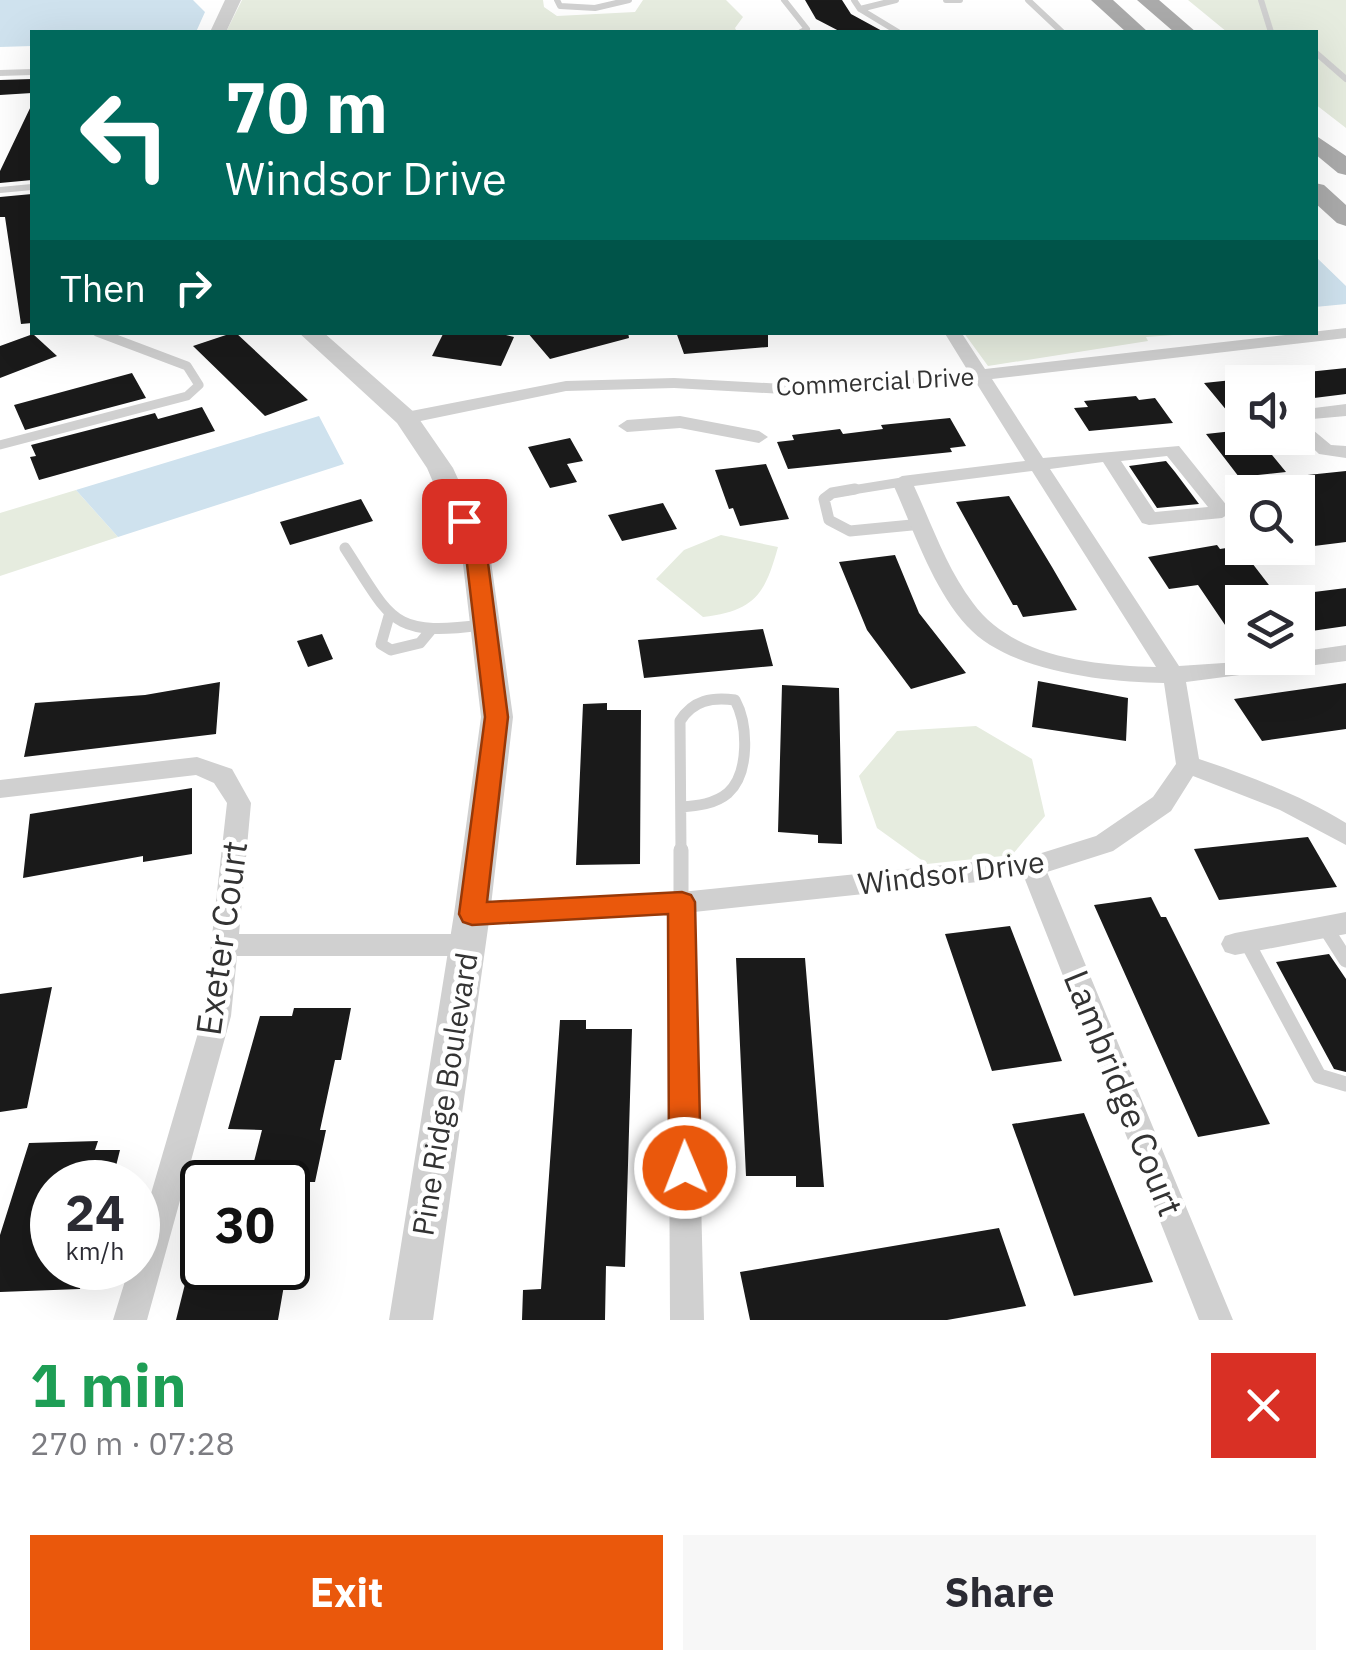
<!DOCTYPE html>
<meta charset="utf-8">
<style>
body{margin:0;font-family:"IBM Plex Sans",sans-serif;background:#f7f7f7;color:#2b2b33;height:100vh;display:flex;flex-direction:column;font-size:38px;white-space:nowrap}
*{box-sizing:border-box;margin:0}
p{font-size:32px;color:#7c7c81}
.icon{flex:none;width:55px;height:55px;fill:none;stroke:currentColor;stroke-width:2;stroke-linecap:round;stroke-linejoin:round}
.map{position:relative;height:1320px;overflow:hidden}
.panel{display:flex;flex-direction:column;background:#fff;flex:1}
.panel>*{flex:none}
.banner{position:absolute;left:30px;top:30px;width:1288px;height:305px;border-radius:0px;box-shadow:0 10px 40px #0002;background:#00695c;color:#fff;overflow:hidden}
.tools{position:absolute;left:1225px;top:365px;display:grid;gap:20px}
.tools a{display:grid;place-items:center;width:90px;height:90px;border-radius:0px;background:#fff;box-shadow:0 10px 40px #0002;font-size:50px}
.speed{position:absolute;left:30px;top:1160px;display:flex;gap:20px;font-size:50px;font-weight:700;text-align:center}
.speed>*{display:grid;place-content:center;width:130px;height:130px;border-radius:50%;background:#fff;box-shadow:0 10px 40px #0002;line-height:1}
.speed small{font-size:25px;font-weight:400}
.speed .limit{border:5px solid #111;border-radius:15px;background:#fff;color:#111}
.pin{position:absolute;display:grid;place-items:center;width:85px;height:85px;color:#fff;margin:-42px;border-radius:20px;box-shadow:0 5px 15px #0006}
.me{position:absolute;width:110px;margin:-55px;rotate:359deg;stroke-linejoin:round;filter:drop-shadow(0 0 8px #0008)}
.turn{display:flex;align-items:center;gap:35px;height:210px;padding:0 30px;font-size:45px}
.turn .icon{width:130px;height:130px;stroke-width:2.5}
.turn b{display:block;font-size:70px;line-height:85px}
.then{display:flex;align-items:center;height:95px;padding:0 30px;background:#0003;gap:20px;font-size:38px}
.round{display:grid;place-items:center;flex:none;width:105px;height:105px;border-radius:0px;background:#f7f7f7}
.headline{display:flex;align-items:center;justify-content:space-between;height:170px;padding:0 30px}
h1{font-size:60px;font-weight:800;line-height:75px;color:#1e9e55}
.action{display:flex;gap:20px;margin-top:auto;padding:20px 30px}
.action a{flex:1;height:115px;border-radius:0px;background:#ea580c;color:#fff;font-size:40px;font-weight:800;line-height:115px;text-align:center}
.action a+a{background:#f7f7f7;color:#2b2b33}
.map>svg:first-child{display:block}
.green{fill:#e6ecdf}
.water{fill:#cfe2ee}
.building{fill:#1a1a1a}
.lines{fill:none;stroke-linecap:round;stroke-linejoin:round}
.service-far3{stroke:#d0d0d0;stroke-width:6}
.service-far2{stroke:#d0d0d0;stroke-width:9}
.service-far1{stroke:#d0d0d0;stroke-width:11}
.service{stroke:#d0d0d0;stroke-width:15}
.minor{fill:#d0d0d0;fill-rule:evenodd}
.tertiary{fill:#d0d0d0;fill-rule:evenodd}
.primary{fill:#ababab;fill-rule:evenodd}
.route{fill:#ea580c;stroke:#983908;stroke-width:2.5}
.labels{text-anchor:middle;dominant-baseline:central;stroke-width:10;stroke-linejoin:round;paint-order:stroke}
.far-street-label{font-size:25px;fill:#333;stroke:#fff}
.street-label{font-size:30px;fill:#333;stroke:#fff}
.near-street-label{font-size:35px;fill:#333;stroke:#fff}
</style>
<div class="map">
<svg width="1346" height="1320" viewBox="0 0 1346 1320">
<rect width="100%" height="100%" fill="#fff"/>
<path class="green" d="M242,0H543L544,7L557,16L635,12L643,0H726L743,17L735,28L737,32H226Z
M1188,0H1346V128L1315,104V32H1227Z
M964,333H1201L1146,337L1148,341L988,366Z
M76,490L118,537L0,576V513Z
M721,535L778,547C765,594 755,611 703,617L656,579L684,550Z
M976,726L1032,759L1045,816L1012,855L927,864L877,828L859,776L897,731Z"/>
<path class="water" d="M0,0H193L205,12L196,32H32V46L0,47Z
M1315,256L1346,286V304L1315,307Z
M319,416L344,464L118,537L76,490Z"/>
<path class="building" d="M805,0H842L851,14L884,32H841L816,19Z
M32,79V93L0,95V80Z
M32,104V180L0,183V171Z
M32,194V323L21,324L5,217H0V197Z
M235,332L308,400L265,416L193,346Z
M444,332H494L514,337L501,366L432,356Z
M527,332H628L629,338L550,359Z
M676,332H768V347L684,354Z
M33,334L57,356L0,378V346Z
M1346,368V394L1298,400V373Z
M132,373L146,398L25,430L14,405Z
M1242,379V429L1204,383Z
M1136,396L1139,400L1155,398L1173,423L1089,431L1074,408L1088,407L1084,401Z
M202,407L215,431L39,480L30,457L36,456L31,445L155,413L158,419Z
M950,418L966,446L950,448L952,452L788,469L777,442L794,440L792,435L840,429L843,434L883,429L881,425Z
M1242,430V438H1258L1286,472L1239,477L1206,434Z
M570,438L583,461L567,464L577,482L550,488L528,447Z
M1166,461L1175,472L1199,504L1157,508L1129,466Z
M766,464L789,519L740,526L733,508L729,509L715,470Z
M1346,471V542L1298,548V476Z
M1009,496L1052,567L1077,610L1023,617L1017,605H1013L956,502Z
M361,499L373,521L290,545L280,522Z
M663,503L677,529L622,541L608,515Z
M1217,545L1220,549L1239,546L1282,602H1242V650L1198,585L1169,589L1148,557Z
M895,555L919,613L966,673L911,689L867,630L839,562Z
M1346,588V626L1298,633V594Z
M763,629L773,666L644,678L638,640Z
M322,634L333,659L308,667L297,641Z
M1038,681L1128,698L1126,741L1032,727Z
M220,682L216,734L24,757L35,703L145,695Z
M1346,683V729L1262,741L1234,699Z
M782,685L839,688L842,844L818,843V835L778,832Z
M607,703V710H641L640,864L576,865L583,704Z
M192,788V854L143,862V856L23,878L30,814Z
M1308,837L1337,887L1219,900L1194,849Z
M1151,897L1161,917H1166L1270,1124L1198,1137L1094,905Z
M1010,926L1062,1061L992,1071L945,934Z
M1329,954L1346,979V1072L1334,1069L1276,962Z
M736,958H805L824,1187H796V1176H746Z
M52,987L27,1108L0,1112V994Z
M294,1008H351L341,1060H335L320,1130H326L315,1182H309L298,1244L288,1243V1181H249L262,1130L228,1129L260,1016H292Z
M560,1020H586V1029H632L625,1267L606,1266L605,1320H522L523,1290L541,1289Z
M1084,1113L1153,1282L1074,1296L1012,1124Z
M98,1141L95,1150H120L112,1182H52V1268H85L80,1289L0,1292V1235L29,1143Z
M999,1228L1026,1306L947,1320H750L740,1272Z
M189,1268H287L278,1320H176Z"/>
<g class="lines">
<path class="service-far3" d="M557,0L560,6L595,8L629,0
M784,0L807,29L801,32
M854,0L860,9L898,32
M946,0H960
M1028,0L1062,32
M1261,0L1271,32
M860,9L896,0
M1315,52L1346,79
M0,73L32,72
M0,190L32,187"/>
<path class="service-far2" d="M0,445L187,396L199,385L187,366L97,332
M840,492L902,482"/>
<path class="service-far1" d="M855,489L832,493L824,499L829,520L850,531L922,524
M345,548C392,620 390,637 482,625
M389,616L381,644L391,650L420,643L430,631
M681,852L680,721C693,700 712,697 735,700C748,724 750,773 728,793C715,804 697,806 681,807"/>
<path class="service" d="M681,850V903
M1325,927L1346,960
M1247,942L1319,1076L1346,1084"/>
<path class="minor" d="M1346,328V338L992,379L1043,458L1179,446L1232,512L1222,518L1149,525L1142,523L1103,462L1050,469L1179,666L1298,658V652L1346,645V661L1186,682L1199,759C1250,776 1300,795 1346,823V845L1280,810L1193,776L1171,811L1113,851L1047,872L1233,1320H1199L1024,877L694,912L704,1320H670L668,915L472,925L463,922L459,914L463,906L681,892L1032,856L1096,836L1153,797L1176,764L1164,683C1105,682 1009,672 967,626C931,586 914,530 892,482L902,476L1025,461L975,381L887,391L783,394L674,388L566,391L406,424L397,418L406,412L566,381L674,378L783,384L887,381L968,371L944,332H961L985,369ZM1167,456L1208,507L1155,512L1121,461ZM1032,471L1156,667C1094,665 1013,658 973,603C947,569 932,525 914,486Z
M1346,404V416L1301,420L1331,445L1346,446V458L1319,454L1298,434V410Z
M680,416L759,431L768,437L759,443L680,428L627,432L618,426L627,420Z
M197,757L232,769L251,803L239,934H466L476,937L480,945L476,953L466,956H237L231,1016L147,1320H113L129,1268H138V1238L203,1016L227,803L214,783L196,775L0,798V780Z
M1346,912V934L1235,955L1225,952L1221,944L1225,936L1235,933Z"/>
<path class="tertiary" d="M225,0H241L226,32H210Z
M298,332H323L415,413L453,468L489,547L513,717L490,914L433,1320H389L454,914L481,717L461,547L427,468L397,423Z"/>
<path class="primary" d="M1091,0H1113L1148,32H1126Z
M1137,0H1159L1196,32H1174Z
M1315,135L1346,156V175L1338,173L1315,154Z
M1315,183L1324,185L1346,205V226L1337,223L1315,203Z"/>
</g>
<path class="route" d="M464,514L471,516L486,547L508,717L487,902L682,892L691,895L695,902L701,1168L696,1179L685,1183L674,1179L669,1168L668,914L472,925L463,922L459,914L485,717L465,547L453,521Z"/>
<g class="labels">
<g class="far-street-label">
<text transform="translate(875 381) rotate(-3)">Commercial Drive</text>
</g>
<g class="street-label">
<text transform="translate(951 872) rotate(-7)">Windsor Drive</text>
<text transform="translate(444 1094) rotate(-81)">Pine Ridge Boulevard</text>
</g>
<g class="near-street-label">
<text transform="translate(221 938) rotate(-82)">Exeter Court</text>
<text transform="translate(1124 1093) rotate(68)">Lambridge Court</text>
</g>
</g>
</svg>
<div class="tools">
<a><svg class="icon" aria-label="sound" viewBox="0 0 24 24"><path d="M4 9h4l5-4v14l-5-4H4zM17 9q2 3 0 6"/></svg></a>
<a><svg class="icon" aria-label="search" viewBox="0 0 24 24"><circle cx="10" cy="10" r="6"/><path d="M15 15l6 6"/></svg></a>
<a><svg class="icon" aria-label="layers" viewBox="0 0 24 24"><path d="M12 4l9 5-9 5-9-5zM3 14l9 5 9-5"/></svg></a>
</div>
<div class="speed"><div>24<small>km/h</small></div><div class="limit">30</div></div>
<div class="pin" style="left:464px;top:521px;background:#d93025"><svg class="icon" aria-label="arrive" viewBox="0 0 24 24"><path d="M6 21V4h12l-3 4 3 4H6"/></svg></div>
<svg class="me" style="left:685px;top:1168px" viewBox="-20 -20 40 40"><circle r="17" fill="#ea580c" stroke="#fff" stroke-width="3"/><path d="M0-11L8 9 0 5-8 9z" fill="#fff"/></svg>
<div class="banner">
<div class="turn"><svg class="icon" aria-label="left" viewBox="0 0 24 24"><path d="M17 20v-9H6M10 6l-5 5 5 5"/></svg><div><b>70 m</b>Windsor Drive</div></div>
<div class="then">Then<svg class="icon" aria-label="right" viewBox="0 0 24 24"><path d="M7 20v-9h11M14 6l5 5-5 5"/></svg></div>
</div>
</div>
<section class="panel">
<div class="headline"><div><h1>1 min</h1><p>270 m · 07:28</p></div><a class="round" style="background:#d93025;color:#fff"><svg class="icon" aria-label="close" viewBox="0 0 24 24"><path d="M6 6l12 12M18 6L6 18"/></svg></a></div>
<div class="action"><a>Exit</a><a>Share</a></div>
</section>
